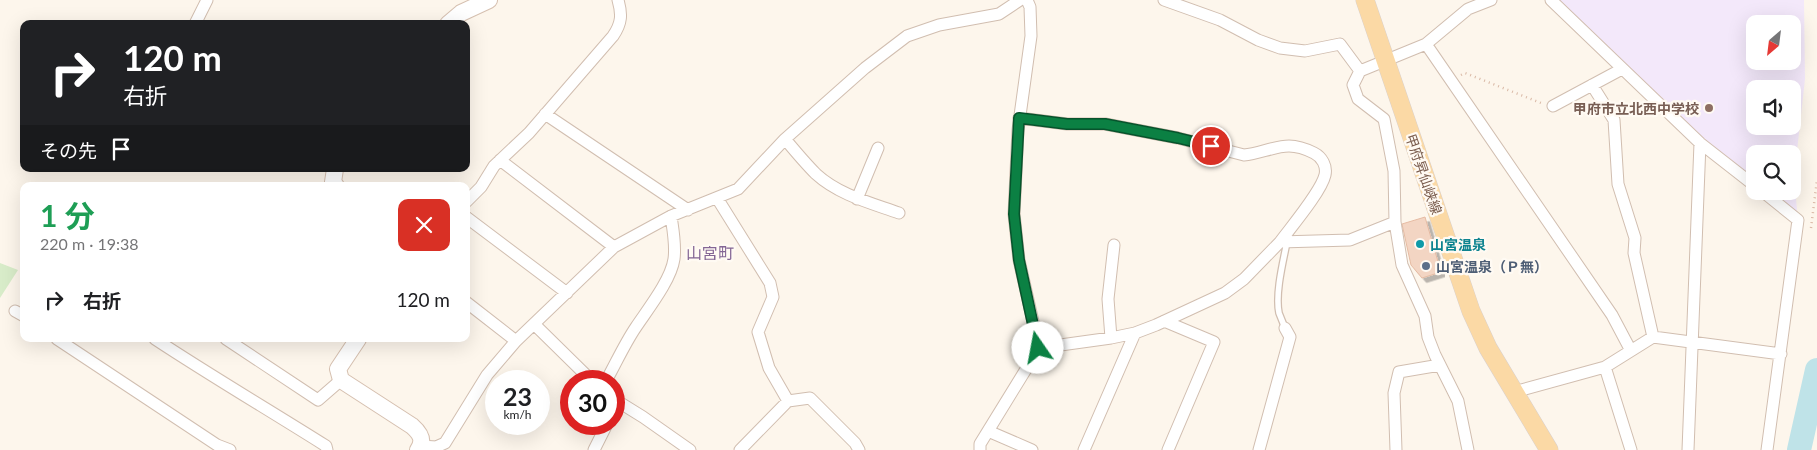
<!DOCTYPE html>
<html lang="ja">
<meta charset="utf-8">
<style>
body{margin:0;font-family:Lato,"Noto Sans JP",sans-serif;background:#f2f2f2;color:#202124;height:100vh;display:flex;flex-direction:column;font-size:19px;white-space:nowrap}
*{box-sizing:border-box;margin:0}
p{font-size:16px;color:#757577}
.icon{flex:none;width:28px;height:28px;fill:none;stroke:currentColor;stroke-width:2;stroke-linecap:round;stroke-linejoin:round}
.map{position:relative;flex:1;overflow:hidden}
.details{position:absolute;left:20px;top:182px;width:450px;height:160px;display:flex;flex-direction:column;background:#fff;border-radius:10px;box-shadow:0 5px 20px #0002}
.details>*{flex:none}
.guide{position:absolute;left:20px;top:20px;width:450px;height:152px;border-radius:10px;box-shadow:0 5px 20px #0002;background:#202124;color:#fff;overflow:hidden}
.needle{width:32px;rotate:208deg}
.controls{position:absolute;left:1746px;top:15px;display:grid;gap:10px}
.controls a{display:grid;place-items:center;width:55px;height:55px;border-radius:10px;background:#fff;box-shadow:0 5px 20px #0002;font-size:25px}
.speed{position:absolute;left:485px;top:370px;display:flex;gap:10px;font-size:25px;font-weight:700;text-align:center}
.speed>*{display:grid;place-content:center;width:65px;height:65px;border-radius:50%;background:#fff;box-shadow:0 5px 20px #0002;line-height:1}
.speed small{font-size:12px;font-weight:400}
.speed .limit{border:8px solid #d22;background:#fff;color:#111}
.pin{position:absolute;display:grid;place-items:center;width:42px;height:42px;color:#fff;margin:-21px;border:2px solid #fff;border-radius:50%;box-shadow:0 1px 5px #0007}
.me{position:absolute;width:55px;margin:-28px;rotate:348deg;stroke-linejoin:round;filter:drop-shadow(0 0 4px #0008)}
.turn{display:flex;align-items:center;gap:18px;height:105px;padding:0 20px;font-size:22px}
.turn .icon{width:65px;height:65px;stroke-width:2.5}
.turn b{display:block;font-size:35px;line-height:42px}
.then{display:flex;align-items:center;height:48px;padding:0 20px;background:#0003;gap:10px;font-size:19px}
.round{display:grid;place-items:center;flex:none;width:52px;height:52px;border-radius:10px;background:#f2f2f2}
.overview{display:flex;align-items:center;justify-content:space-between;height:85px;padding:0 20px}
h1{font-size:30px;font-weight:700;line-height:38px;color:#1e9e55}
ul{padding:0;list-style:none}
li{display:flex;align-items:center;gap:15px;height:65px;padding:0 20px}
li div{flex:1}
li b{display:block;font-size:19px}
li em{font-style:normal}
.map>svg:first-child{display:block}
.education{fill:#f3e8fa;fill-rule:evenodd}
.green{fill:#d8ecc9}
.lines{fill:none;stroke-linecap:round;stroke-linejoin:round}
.river{stroke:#bfe3e8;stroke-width:24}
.building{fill:#f3d5c3;stroke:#e6bba3;filter:url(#shadow)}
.lane-casing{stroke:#d1beb0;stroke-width:8}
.street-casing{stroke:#d1beb0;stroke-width:13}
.secondary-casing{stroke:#d6c0b0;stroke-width:18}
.primary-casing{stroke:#dad1cd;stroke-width:19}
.path{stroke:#d9b8a5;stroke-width:2.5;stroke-dasharray:1 4;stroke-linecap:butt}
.lane{stroke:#fff;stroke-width:5.5}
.street{stroke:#fff;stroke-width:11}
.secondary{stroke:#fff;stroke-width:16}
.primary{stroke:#fbd9a5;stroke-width:18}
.route-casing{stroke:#07532c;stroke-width:12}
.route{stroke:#0b8043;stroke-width:9}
.education-dot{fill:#8d6e63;stroke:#fffaf3;stroke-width:2}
.culture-dot{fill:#0f9aa8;stroke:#fffaf3;stroke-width:2}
.service-dot{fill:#5c6f8a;stroke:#fffaf3;stroke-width:2}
.labels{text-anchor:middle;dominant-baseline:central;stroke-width:4.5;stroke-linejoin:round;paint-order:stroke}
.education-label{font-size:14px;font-weight:bold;fill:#785e54;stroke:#fffaf3;text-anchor:end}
.street-label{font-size:14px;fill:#7a5c4d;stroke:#fffaf3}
.culture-label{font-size:14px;font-weight:bold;fill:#0d838f;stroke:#fffaf3;text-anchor:start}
.service-label{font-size:14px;font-weight:bold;fill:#4e5e75;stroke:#fffaf3;text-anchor:start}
.quarter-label{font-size:16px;fill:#846695;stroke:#fffaf3}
</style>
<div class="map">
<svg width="1817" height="450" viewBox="0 0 1817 450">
<defs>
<filter id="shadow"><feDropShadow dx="4.5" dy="4.5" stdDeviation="0" flood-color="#0004"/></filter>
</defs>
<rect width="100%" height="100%" fill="#fdf6ec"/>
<path class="education" d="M1551,0H1804L1805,79L1794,178L1798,220L1762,191H1792V154H1755V186ZM1755,24H1792V61H1755ZM1755,89H1792V126H1755Z"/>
<path class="green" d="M0,263L18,270L0,298Z"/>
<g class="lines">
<path class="river" d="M1799,450L1817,370"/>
</g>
<path class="building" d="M1425,217L1441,272L1422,278L1411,265L1402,224Z"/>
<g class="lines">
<g class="lane-casing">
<path id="lane" d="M1285,328C1283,323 1281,318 1279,313C1275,294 1283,262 1287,242"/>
</g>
<g class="street-casing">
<path id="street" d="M1027,0L1030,7L1031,36L1018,130L1014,214L1019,260L1039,348
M1164,0L1220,20L1258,40L1280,48L1305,51L1340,44L1360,71
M1551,0L1700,143L1755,186
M195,24L207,0
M1426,44L1612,315L1630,349
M1592,85L1614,120L1618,184L1635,238L1634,253L1653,337
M1553,106L1622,69
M545,114L688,210
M1019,118L1067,124H1105L1178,138L1244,155C1259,154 1274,146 1289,146C1298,146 1306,149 1314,153C1322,157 1327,166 1325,175C1321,192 1291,227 1280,242
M785,139C795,151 805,163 816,174C839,195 871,203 899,213
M500,160L614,247
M1762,191L1798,220L1767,450
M717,198L770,283L773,297L758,332L769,368L788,401
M857,199L878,148
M466,202L481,187L494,166L529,133L613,36C622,23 622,14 618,0
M466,217L567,293
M466,302L516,341
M15,311L24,316
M1164,321L1214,342L1168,450
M534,324L592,381
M1111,338L1108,299L1114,245
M57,339L217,445L230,450
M155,339C211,376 269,410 326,446L327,450
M226,339L318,400L341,380
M1605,367L1631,450
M606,381C616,363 625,343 636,327C648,309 671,280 674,259C676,245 673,230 671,216
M1514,392L1605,367L1653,337L1781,354
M614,399L643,417L690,450
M988,431L1032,450
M421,446L436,447L445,443L487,375L516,341L614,247L671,216L738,189L785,139L865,68L907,36L939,25L999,14L1020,0
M594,450L607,424
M740,450L788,401L810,398L855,443L859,450
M980,450V444L1039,348L1111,338L1135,333L1156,325L1225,293L1244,279L1280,242L1350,240L1395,222
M1084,450L1135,333
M1259,450L1290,337L1285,328
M1396,450L1394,393L1399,372L1440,365
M1468,450L1458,401L1435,355L1428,337L1425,316L1402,265L1395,222L1394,171L1384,119L1358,99L1353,85L1360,71L1426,44L1468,9L1491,0
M1688,450L1700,143"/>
</g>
<g class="secondary-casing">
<path id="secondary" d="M448,24L461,13L489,0
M335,169L333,182L336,186
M358,339L338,369L341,380L412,426C420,433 425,440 418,450"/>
</g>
<g class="primary-casing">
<path id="primary" d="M1365,0L1471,311L1488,348L1549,450"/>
</g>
<path class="path" d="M1461,75L1465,73L1541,103
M1811,228L1817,180"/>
<use href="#lane" class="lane"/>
<use href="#street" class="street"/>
<use href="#secondary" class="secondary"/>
<use href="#primary" class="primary"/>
</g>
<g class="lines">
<g class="route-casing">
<path id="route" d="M1038,348L1019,260L1014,214L1019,118L1067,124H1105L1178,138L1211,146"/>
</g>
<use href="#route" class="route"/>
</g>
<circle class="education-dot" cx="1709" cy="108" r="5"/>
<circle class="culture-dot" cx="1420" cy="244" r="5"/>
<circle class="service-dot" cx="1426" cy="266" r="5"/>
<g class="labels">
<g class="education-label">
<text x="1699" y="108">甲府市立北西中学校</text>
</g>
<g class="street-label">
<text transform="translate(1424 174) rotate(71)">甲府昇仙峡線</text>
</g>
<g class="culture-label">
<text x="1430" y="244">山宮温泉</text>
</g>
<g class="service-label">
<text x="1436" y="266">山宮温泉（Ｐ無）</text>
</g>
<g class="quarter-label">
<text x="710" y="252">山宮町</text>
</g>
</g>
</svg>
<div class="controls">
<a><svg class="needle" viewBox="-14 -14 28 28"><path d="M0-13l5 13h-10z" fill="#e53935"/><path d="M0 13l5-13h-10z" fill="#757577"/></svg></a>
<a><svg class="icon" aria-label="sound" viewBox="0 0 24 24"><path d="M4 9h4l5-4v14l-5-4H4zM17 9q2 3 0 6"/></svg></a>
<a><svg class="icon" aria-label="search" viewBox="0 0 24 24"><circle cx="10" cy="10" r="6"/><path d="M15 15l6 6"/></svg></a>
</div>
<div class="speed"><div>23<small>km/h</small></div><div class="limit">30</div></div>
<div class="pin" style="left:1211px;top:146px;background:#d93025"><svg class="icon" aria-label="arrive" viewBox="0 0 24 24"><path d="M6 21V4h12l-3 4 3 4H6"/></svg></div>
<svg class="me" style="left:1038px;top:348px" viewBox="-20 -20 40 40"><circle r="19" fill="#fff"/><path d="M0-13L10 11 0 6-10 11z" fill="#0b8043"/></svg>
<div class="guide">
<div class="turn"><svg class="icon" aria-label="right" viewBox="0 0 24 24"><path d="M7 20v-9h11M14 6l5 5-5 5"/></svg><div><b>120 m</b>右折</div></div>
<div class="then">その先<svg class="icon" aria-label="arrive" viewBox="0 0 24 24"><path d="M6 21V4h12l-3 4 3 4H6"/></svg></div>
</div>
<section class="details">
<div class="overview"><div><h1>1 分</h1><p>220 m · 19:38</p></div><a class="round" style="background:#d93025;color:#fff"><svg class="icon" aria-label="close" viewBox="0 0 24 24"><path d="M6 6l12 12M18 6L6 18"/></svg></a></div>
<ul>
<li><svg class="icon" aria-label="right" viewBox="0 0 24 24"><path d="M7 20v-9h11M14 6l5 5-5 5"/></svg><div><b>右折</b></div><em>120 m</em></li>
</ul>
</section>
</div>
